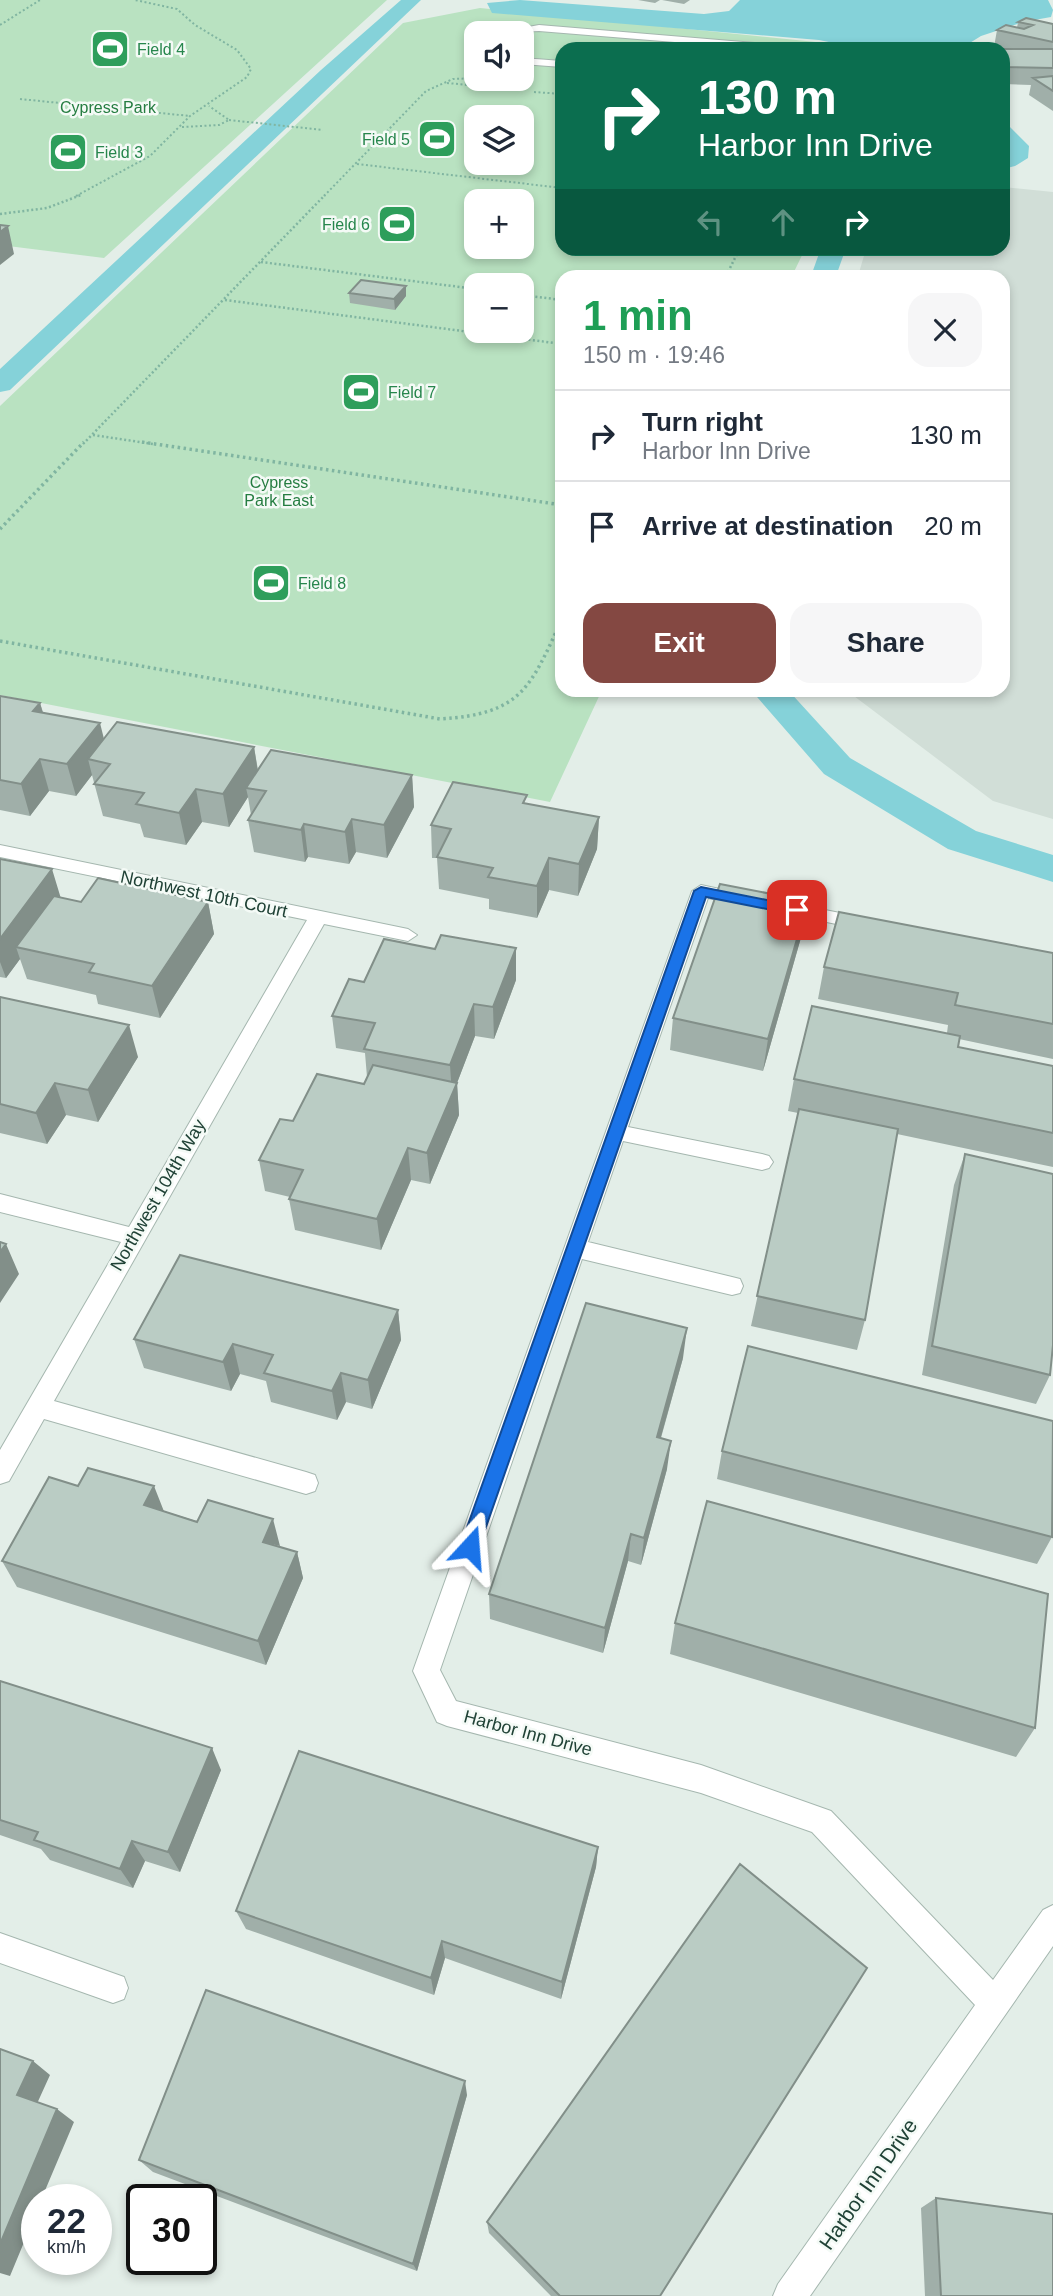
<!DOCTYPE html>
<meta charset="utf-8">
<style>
body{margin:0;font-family:Arial,sans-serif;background:#f6f6f7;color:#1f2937;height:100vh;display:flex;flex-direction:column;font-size:26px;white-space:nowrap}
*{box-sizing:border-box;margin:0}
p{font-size:23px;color:#747a83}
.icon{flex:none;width:38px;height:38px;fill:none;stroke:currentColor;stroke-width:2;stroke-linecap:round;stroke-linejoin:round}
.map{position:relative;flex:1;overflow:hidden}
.panel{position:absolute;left:555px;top:270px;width:455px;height:427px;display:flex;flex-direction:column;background:#fff;border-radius:21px;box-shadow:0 4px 10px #0003}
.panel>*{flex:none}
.top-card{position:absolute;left:555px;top:42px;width:455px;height:214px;border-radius:21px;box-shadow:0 4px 10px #0003;background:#0b6e4f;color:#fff;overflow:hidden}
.buttons{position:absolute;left:464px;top:21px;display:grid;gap:14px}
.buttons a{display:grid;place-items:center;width:70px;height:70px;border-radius:14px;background:#fff;box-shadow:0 4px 10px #0003;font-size:35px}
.speed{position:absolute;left:21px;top:2184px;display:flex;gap:14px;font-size:35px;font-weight:700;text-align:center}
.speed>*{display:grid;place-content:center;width:91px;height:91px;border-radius:50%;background:#fff;box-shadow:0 4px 10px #0003;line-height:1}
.speed small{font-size:18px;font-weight:400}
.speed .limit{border:4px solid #111;border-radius:10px;background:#fff;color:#111}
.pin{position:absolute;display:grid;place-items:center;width:60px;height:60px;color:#fff;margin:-30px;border-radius:14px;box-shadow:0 4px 10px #0006}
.me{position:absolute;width:77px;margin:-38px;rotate:19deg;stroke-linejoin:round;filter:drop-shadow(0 0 5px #0008)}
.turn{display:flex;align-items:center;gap:24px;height:147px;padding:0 28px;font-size:32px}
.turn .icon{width:91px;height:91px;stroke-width:2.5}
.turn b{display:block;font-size:49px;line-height:60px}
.lanes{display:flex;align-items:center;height:66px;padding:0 28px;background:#0003;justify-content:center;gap:35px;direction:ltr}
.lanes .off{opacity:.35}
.round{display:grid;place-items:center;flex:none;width:74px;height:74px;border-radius:21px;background:#f6f6f7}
.summary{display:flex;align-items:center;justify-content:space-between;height:119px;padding:0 28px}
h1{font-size:42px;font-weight:700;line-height:52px;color:#1e9e55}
.cta{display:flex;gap:14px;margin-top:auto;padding:14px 28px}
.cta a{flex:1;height:80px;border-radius:21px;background:#844842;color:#fff;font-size:28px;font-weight:700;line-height:80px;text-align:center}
.cta a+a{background:#f6f6f7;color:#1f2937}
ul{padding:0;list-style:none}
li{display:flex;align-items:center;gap:21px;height:91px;padding:0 28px;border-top:2px solid #e0e1e3}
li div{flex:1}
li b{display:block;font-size:26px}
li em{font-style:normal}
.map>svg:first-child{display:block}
.built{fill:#d1ded7}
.green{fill:#b9e2c1;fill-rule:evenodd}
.water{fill:#85d2d9}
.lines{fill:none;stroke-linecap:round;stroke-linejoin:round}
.canal{fill:#85d2d9;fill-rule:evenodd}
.minor-casing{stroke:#a5b7af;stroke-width:2}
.path-far2{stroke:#80b5a1;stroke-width:2;stroke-dasharray:2 2.5;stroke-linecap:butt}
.path-far1{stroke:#80b5a1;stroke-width:2.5;stroke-dasharray:2 2.5;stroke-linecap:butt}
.path{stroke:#80b5a1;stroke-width:3.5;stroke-dasharray:2.5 3.5;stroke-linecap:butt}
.minor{fill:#fff;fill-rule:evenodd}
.wall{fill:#a0afa9}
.shaded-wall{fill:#828f89}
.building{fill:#baccc4;stroke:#828f89;stroke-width:2}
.route{fill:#1a73e8;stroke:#114b97;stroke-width:2}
.labels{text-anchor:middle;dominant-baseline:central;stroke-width:5;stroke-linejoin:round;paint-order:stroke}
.far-leisure-label{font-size:16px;fill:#27864d;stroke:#f4faf6;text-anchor:start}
.far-park-label{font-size:16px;fill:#257d41;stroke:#f4faf6}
.street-label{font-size:18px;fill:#204236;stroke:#f4faf6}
.near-street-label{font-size:21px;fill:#204236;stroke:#f4faf6}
</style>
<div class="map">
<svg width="1053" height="2296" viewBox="0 0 1053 2296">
<rect width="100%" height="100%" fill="#e3eee8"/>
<path class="built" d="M1003,187L1053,192V819L993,801L846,690H1003V276H858L866,249L1003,248Z"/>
<path class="green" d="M0,0H387L104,258L0,245Z
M480,8L845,45L853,49H562V248L805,249L792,276H562V690H602L550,802L0,695V406L403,23ZM476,33H522V79H476ZM476,117H522V163H476ZM476,201H522V247H476ZM476,285H522V331H476Z"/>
<path class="water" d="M520,0L704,14L729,11L740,0H1048L1053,10L1051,17L1023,22L981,36L960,49H863L819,40L492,13L487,3Z
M1003,120L1029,146L1028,158L1015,166L1003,169Z"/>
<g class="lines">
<path class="canal" d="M401,0H421L10,390L0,392V369L321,70Z
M821,248H846L836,276H811Z
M751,690H788L850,758L976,831L1053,855V882L948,849L824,774Z"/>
<g class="minor-casing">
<path id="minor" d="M539,25L792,46L796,49H761L539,31L495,33Z
M522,58L562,61V67L522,64Z
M0,845L408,929L417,935L408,941L324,924L54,1401L306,1472L315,1475L318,1483L315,1491L306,1494L44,1419L9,1481L0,1484V1450L121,1242L0,1212V1194L129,1227L307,920L0,857Z
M701,885L748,895L751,899L742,905L708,898L628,1127L762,1154L769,1156L773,1162L769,1168L762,1170L623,1141L588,1242L732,1277L740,1279L743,1286L740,1293L732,1295L582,1259L440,1670L456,1701L701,1765L831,1811L993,1980L1043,1910L1053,1905V1946L810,2296H773L778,2284L975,2005L812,1832L701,1793L447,1726L437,1722L413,1671L692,891Z
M780,901L865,918L874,924L865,930L774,911L771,907L774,903Z
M0,1933L124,1977L128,1988L124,1999L113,2003L0,1963Z"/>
</g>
<path class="path-far2" d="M0,25L40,0
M480,79L505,81
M447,83L521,90
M534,92L562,94
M20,99L190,116
M229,120L323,130
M182,127L219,125L229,120L209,106
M357,164L562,188
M76,196L150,156L190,116L247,77L251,69L237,50L195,25L177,9L135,0
M324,196L426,91L453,79L476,78"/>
<path class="path-far1" d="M0,214L47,208L81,195
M261,262L476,289
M726,276L740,248
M522,295L562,300
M225,300L562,344
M93,435L153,444
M83,444L325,195"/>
<path class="path" d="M142,442L562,505
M0,529L84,442
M0,641L440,719C522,714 530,688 562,619"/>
<use href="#minor" class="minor"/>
</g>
<path class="wall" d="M638,0H660L655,3Z
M662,0H690L684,4Z
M1018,22L1053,24V111L1029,95L1031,85L1003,84V49L994,47L997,30L1017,28Z
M406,286V296L395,310L350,303L349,293Z
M0,696L40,703L43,712L104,739L254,747L258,770L412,775L414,807L387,858L356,852L349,864L308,857L305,862L254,852L248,820L251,815L248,797L229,827L202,822L186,845L144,837L140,824L103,816L92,775L76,796L49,791L30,816L0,810Z
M527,804L599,817L597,849L578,896L549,890L537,918L489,909V899L439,889L437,858H432L431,825Z
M0,859L60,897L81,902H208L214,934L160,1018L98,1004L96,995L27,979L20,959L6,978L0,977Z
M808,901L802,934L763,1071L670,1050L673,1018Z
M1053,953V1059L959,1039L958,1047L1053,1066V1167L897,1134L865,1320L857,1350L751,1326L798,1113L788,1111L794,1079L947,1033L948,1025L818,999L824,967Z
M516,980L494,1039L475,1036L457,1083L459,1115L430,1184L411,1180L381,1250L295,1230L289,1199L290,1197L265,1191L259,1160L293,1121L364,1084L367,1077L365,1053L336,1048L332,1016L364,982Z
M0,997L138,1057L98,1122L66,1115L47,1144L0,1133Z
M965,1154L1050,1375L1036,1404L922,1375L954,1185Z
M398,1310L401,1340L372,1409L346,1402L337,1420L271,1402L266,1381L240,1374L231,1391L144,1368L134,1339Z
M683,1358L661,1438L667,1469L641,1565L628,1561L603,1653L490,1619L489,1594Z
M722,1451L1052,1537L1037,1564L717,1479Z
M164,1511L297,1552L303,1578L266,1665L17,1587L2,1561Z
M675,1623L1035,1728L1016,1757L670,1654Z
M0,1681L221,1770L180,1872L145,1861L133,1888L50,1860L41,1849L0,1835Z
M598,1847L596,1867L561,1999L445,1958L434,1995L246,1929L236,1911Z
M467,2095L417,2271L153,2172L139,2160Z
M936,2198L1053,2296H925L921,2208Z
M487,2222L660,2296H551L489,2233Z"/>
<path class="shaded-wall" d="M8,226L14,254L0,265V232Z
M406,286V296L395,310L394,299Z
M40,703L49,735L33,711Z
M100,723L108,755L88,759L92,775L76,796L67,764Z
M254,747L259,779L246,788L248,797L229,827L223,794Z
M40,759L49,791L30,816L21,784Z
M412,775L414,807L387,858L384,825Z
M196,789L202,822L186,845L179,813Z
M599,817L597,849L578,896L579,864Z
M352,819L356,852L349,864L345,832Z
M304,824L308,857L305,862L301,830Z
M549,858V890L537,918V886Z
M52,869L62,902L16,947L20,959L6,978L0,962V939Z
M808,901L802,934L763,1071L768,1039Z
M208,902L214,934L160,1018L152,986Z
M516,948V980L494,1039L493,1007Z
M474,1004L475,1036L457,1083L459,1115L430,1184L427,1153L452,1096L450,1065Z
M129,1025L138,1057L98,1122L88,1090Z
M55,1083L66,1115L47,1144L36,1113Z
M408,1148L411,1180L381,1250L377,1219Z
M6,1244L19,1274L0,1303V1252Z
M398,1310L401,1340L372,1409L368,1380Z
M687,1328L683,1358L653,1465L657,1437Z
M233,1344L240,1374L231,1391L223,1362Z
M341,1373L346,1402L337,1420L332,1391Z
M671,1441L667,1469L641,1565L644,1538Z
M154,1486L165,1514L144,1505Z
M273,1519L280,1546L263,1542Z
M631,1534L628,1561L603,1653L605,1628Z
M297,1552L303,1578L266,1665L258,1641Z
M212,1748L221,1770L180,1872L168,1852Z
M132,1841L145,1861L133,1888L120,1869Z
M598,1847L596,1867L561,1999L562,1982Z
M442,1941L445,1958L434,1995L431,1978Z
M33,2061L50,2075L35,2108L17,2095Z
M465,2081L467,2095L417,2271L413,2264Z
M57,2109L74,2122L41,2200H37V2211L10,2276L0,2273V2244Z"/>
<path class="building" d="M1026,18L1053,24V42L997,30L1006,25L1024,29L1033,25L1018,22Z
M999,49H1053V68L1003,67V60H1004L1003,57V49Z
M1053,76V91L1033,78Z
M0,225L8,226L0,232Z
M361,280L406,286L394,299L349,293Z
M0,696L40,703L33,711L100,723L67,764L40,759L21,784L0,780Z
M117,722L254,747L223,794L196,789L179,813L136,804L144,793L94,784L110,764L88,759Z
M271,750L412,775L384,825L352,819L345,832L304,824L301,830L248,820L266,791L246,788Z
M453,782L527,795L523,803L599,817L579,864L549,858L537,886L488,877L493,868L437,857L451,829L431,825Z
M0,859L52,869L0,939Z
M98,878L208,902L152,986L89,972L94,964L16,947L54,896L81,902Z
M720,884L808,901L768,1039L673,1018Z
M839,912L1053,953V1024L955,1005L958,993L824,967Z
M441,935L516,948L493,1007L474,1004L450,1065L364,1049L375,1023L332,1016L349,979L364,982L384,939L435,949Z
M0,997L129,1025L88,1090L55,1083L36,1113L0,1104Z
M812,1006L960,1036L958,1047L1053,1066V1133L794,1079Z
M373,1065L457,1083L427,1153L408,1148L377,1219L289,1199L303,1170L259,1160L280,1119L293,1121L317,1074L364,1084Z
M799,1109L898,1129L865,1320L757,1296Z
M965,1154L1053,1174V1345L1050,1375L932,1346Z
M0,1242L6,1244L0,1252Z
M180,1255L398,1310L368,1380L341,1373L332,1391L264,1373L273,1355L233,1344L223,1362L134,1339Z
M586,1303L687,1328L657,1437L671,1441L644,1538L631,1534L605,1628L489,1594Z
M748,1346L1053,1421L1052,1537L722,1451Z
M88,1468L154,1486L144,1505L197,1522L208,1500L273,1519L263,1542L297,1552L258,1641L2,1561L49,1477L78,1486Z
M707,1501L1048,1594L1035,1728L675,1623Z
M0,1681L212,1748L168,1852L132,1841L120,1869L34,1840L38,1832L0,1820Z
M299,1751L598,1847L562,1982L442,1941L431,1978L236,1911Z
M740,1864L867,1968L660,2296H560L487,2222Z
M206,1990L465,2081L413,2264L139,2160Z
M0,2049L33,2061L17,2095L57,2109L0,2244Z
M936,2198L1053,2214V2296H941Z"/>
<path class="route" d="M701,887L797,906L804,910L797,915L706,897L479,1547L477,1553L470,1556L463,1553L460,1547L694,891Z"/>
<defs>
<g id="stadium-square" transform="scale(2.0125)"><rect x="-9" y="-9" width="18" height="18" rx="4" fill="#2e9e5b" stroke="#f4faf6"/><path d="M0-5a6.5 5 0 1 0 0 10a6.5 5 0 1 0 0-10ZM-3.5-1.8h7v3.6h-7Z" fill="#fff"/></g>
</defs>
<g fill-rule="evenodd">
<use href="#stadium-square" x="110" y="49"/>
<use href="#stadium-square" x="437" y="139"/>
<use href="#stadium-square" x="68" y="152"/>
<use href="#stadium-square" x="397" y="224"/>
<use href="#stadium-square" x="361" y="392"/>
<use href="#stadium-square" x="271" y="583"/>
</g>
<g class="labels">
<g class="far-leisure-label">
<text x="137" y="49">Field 4</text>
<text x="410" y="139" text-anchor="end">Field 5</text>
<text x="95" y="152">Field 3</text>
<text x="370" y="224" text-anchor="end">Field 6</text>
<text x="388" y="392">Field 7</text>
<text x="298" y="583">Field 8</text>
</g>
<g class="far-park-label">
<text x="108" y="107">Cypress Park</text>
<text x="279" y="482">Cypress<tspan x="279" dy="18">Park East</tspan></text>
</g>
<g class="street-label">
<text transform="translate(204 894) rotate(12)">Northwest 10th Court</text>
<text transform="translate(158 1195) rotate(-60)">Northwest 104th Way</text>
<text transform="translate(528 1733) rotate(15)">Harbor Inn Drive</text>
</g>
<g class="near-street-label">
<text transform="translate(868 2184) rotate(-55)">Harbor Inn Drive</text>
</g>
</g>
</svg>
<div class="buttons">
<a><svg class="icon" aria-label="sound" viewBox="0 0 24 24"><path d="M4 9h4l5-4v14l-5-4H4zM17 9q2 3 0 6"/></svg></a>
<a><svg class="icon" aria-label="layers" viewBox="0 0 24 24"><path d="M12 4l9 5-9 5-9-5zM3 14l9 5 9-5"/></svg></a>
<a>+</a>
<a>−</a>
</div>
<div class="speed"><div>22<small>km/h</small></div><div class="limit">30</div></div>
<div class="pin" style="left:797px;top:910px;background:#d93025"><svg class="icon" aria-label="arrive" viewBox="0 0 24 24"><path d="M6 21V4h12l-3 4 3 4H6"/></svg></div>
<svg class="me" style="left:470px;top:1547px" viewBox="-20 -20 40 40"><path d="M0-17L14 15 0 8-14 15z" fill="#1a73e8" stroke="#fff" stroke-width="4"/></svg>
<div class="top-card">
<div class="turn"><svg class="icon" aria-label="right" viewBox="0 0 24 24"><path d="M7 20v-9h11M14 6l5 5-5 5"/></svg><div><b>130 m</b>Harbor Inn Drive</div></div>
<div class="lanes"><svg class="icon off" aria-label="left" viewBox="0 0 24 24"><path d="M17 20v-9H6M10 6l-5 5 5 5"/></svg><svg class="icon off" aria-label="ahead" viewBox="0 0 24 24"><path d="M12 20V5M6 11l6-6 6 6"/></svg><svg class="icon" aria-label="right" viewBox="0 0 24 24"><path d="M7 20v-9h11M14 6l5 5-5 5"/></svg></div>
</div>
<section class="panel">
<div class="summary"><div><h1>1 min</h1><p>150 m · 19:46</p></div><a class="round"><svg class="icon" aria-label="close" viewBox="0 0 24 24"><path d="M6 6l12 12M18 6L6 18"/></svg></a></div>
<ul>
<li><svg class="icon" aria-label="right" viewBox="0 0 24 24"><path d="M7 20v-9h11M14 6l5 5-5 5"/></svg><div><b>Turn right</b><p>Harbor Inn Drive</p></div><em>130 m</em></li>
<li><svg class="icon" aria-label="arrive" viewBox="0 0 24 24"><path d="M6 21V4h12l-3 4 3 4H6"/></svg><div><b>Arrive at destination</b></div><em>20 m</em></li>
</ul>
<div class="cta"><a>Exit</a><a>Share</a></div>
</section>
</div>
